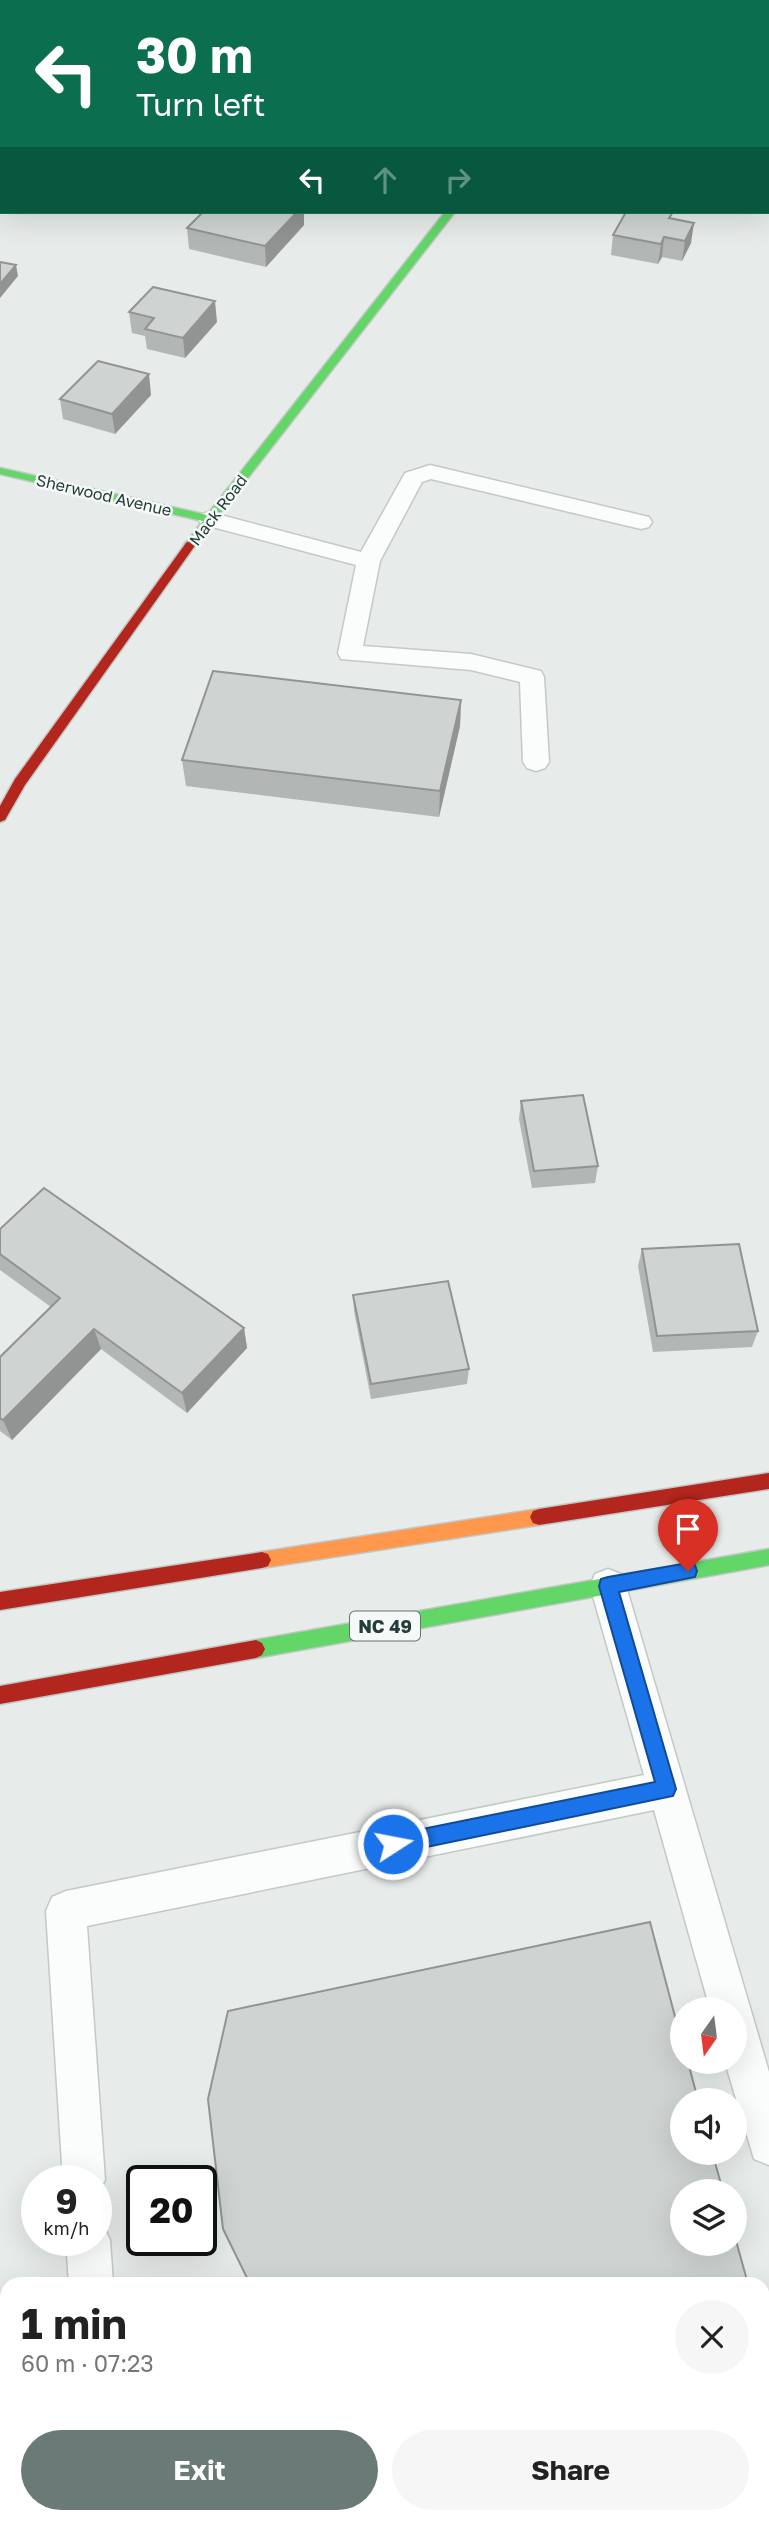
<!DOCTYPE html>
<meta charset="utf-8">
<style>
body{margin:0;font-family:"Golos Text",sans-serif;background:#f6f6f6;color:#222;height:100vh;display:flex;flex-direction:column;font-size:26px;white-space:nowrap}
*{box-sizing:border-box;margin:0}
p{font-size:23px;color:#767676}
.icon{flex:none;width:38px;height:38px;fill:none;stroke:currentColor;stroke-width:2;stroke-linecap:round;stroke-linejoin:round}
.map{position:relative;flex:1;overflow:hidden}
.side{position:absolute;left:0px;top:2277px;width:770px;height:247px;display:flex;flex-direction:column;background:#fff;border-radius:21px 21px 0 0;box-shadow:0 7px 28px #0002}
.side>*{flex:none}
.guide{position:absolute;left:0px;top:0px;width:770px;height:214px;box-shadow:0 7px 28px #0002;background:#0b6e4f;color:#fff;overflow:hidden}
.needle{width:46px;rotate:194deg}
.controls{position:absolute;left:670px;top:1997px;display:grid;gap:14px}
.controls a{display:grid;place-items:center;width:77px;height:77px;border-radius:50%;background:#fff;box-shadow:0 7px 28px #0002;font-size:35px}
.speed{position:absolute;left:21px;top:2165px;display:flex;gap:14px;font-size:35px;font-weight:700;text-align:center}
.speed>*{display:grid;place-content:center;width:91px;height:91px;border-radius:50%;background:#fff;box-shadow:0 7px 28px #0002;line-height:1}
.speed small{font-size:18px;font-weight:400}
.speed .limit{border:4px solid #111;border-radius:10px;background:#fff;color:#111}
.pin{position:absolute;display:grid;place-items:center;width:60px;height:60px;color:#fff;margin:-72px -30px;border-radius:50% 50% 50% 0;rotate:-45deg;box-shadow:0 0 7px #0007}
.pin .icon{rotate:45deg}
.me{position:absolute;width:77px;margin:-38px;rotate:79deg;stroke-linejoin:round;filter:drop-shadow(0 0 5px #0008)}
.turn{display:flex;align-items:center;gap:24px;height:147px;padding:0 21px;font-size:32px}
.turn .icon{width:91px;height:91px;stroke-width:2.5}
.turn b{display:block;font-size:49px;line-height:60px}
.lanes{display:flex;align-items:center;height:66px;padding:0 21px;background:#0003;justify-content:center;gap:35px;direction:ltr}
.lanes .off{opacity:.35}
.round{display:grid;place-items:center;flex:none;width:74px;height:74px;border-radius:37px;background:#f6f6f6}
.headline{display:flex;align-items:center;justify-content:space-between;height:119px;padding:0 21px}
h1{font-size:42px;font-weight:700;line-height:52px}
.button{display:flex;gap:14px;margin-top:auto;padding:14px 21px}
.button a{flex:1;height:80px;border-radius:42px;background:#697a77;color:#fff;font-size:28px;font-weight:700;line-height:80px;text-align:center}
.button a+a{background:#f6f6f6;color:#222}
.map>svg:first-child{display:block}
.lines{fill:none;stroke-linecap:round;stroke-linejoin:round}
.lane-casing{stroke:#c4c8c7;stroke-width:3}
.street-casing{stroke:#c4c8c7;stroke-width:4}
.fast-casing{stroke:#c1c7c5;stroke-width:3}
.slow-casing{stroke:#c1c7c5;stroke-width:3}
.jam-casing{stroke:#c1c7c5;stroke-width:3}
.lane{fill:#fbfcfc;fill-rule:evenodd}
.street{fill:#fbfcfc;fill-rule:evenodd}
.fast{fill:#63d668;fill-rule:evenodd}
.slow{fill:#ff974d;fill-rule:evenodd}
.jam{fill:#b3261e;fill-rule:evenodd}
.wall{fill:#b2b6b5}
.shaded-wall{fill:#919493}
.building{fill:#cfd4d2;stroke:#919493;stroke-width:2}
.route{fill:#1a73e8;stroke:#114b97;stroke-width:2}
.labels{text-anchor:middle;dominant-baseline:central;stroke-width:5;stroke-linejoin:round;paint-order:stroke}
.far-street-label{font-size:16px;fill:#253d3a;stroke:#f5f9f8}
.shield{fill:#f5f9f8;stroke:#637573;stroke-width:2}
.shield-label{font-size:18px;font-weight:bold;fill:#253d3a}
</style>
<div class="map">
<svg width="769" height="2522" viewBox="0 0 769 2522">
<rect width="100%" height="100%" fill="#e7ebe9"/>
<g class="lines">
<g class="lane-casing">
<path id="lane" d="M430,465L649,517L652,522L649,527L641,529L431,479L422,482L380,561L363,646L471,654L541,671L544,677L549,762L545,768L536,771L527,768L523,762L520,682L471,670L341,659L338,653L356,565L201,524L198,519L201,514L209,512L361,552L405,473Z
M608,1569L621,1574L626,1586L769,2072V2165L754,2159L725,2062H735V2009H710L654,1810L87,1926L105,2180L96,2196V2180H63L46,1911L52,1897L66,1891L644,1775L590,1586L595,1574Z
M96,2222L103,2225L110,2240L113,2284H69L66,2240H96Z
M84,2516H130V2522H84Z"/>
</g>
<g class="street-casing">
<path id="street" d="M499,0H527L528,2H500Z"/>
</g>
<g class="fast-casing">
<path id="fast" d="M445,212H455L194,547H186L184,545L203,521L0,474V468L207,515Z
M769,1549V1565L256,1658L250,1655L247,1649L250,1643L256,1640Z"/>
</g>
<g class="slow-casing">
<path id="slow" d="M539,1509L545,1511L548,1517L545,1523L539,1525L262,1568L256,1566L253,1560L256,1554L262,1552Z"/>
</g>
<g class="jam-casing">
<path id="jam" d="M620,0H629L619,2Z
M190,541L196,545L194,547L25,785L5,820L0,822V806L15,779L186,543Z
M769,1473V1489L539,1525L533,1523L530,1517L533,1511L539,1509Z
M262,1552L268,1554L271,1560L268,1566L262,1568L0,1610V1592Z
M256,1640L262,1643L265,1649L262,1655L256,1658L0,1704V1686Z"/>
</g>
<use href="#lane" class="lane"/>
<use href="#street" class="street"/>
<use href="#fast" class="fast"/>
<use href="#slow" class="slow"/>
<use href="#jam" class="jam"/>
</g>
<path class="wall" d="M228,212H304V225L266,267L189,249L187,228Z
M672,219L691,243L682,261L662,257L658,264L611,255L613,235Z
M129,312L217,322L185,358L147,349L145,336L132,333Z
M151,395L115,434L63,419L60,399Z
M461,700L460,726L439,817L186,786L182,760Z
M521,1101L598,1166L595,1183L532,1188L519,1119Z
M0,1229L244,1328L247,1348L187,1413L101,1349L12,1440L0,1431V1357L51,1307L0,1270Z
M642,1249L758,1331L752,1347L653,1352L638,1266Z
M353,1295L469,1369L467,1384L371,1399L354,1311Z"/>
<path class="shaded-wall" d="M297,212H304V225L266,267L265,246Z
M694,223L691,243L682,261L685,241Z
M664,237L662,257L658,264L661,244Z
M16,265L18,276L0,298V284Z
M215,301L217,322L185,358L183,338Z
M149,374L151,395L115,434L112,414Z
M461,700L460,726L439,817L440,791Z
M244,1328L247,1348L187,1413L182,1393Z
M94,1329L101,1349L12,1440L3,1420Z"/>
<path class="building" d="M768,137H769V165H768Z
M203,212H297L265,246L187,228Z
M626,212H673L669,218L694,223L685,241L664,237L661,244L613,235Z
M0,262L16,265L0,284Z
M153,287L215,301L183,338L145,329L154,318L129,312Z
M98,361L149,374L112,414L60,399Z
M213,671L461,700L440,791L182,760Z
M583,1095L598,1166L534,1171L521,1101Z
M44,1188L244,1328L182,1393L94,1329L3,1420L0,1418V1357L60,1298L0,1254V1229Z
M739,1244L758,1331L657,1336L642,1249Z
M448,1281L469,1369L371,1384L353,1295Z
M650,1922L682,2043V2062H688L698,2100H682V2152H712L723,2191H682V2244H735V2237L748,2284H250L223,2229L208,2099L228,2011Z"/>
<path class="route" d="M688,1563L695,1565L697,1571L695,1577L619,1592L676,1789L673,1796L393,1854L387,1851L384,1844L387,1838L393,1835L655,1782L599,1586L601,1579L608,1577Z"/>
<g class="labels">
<g class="far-street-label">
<text transform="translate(104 495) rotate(13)">Sherwood Avenue</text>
<text transform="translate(218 510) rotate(-53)">Mack Road</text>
</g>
<rect class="shield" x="350" y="1611.5" width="70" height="29" rx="5"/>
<g class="shield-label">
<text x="385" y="1626">NC 49</text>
</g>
</g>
</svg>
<div class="controls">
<a><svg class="needle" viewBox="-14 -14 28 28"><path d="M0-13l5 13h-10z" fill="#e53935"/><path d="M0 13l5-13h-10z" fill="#767676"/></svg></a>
<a><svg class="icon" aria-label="sound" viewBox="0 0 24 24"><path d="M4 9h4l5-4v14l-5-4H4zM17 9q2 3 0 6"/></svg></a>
<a><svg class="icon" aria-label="layers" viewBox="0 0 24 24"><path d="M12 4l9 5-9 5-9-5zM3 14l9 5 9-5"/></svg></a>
</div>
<div class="speed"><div>9<small>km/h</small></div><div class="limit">20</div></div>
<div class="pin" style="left:688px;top:1571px;background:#d93025"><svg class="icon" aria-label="arrive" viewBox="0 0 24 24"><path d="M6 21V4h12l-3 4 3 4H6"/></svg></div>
<svg class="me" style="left:393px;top:1844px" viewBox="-20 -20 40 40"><circle r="17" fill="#1a73e8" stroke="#fff" stroke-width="3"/><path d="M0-11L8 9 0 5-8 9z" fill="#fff"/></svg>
<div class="guide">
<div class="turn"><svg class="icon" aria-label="left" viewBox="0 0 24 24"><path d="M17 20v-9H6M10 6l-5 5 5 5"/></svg><div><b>30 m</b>Turn left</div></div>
<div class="lanes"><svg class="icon" aria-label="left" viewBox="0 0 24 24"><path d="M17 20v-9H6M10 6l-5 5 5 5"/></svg><svg class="icon off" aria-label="ahead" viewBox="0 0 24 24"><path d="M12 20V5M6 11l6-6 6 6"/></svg><svg class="icon off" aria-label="right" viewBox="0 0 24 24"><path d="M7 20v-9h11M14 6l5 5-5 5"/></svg></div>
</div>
<section class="side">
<div class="headline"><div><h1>1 min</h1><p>60 m · 07:23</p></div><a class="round"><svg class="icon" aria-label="close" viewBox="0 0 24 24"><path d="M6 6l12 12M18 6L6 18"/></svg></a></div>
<div class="button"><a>Exit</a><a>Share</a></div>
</section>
</div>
